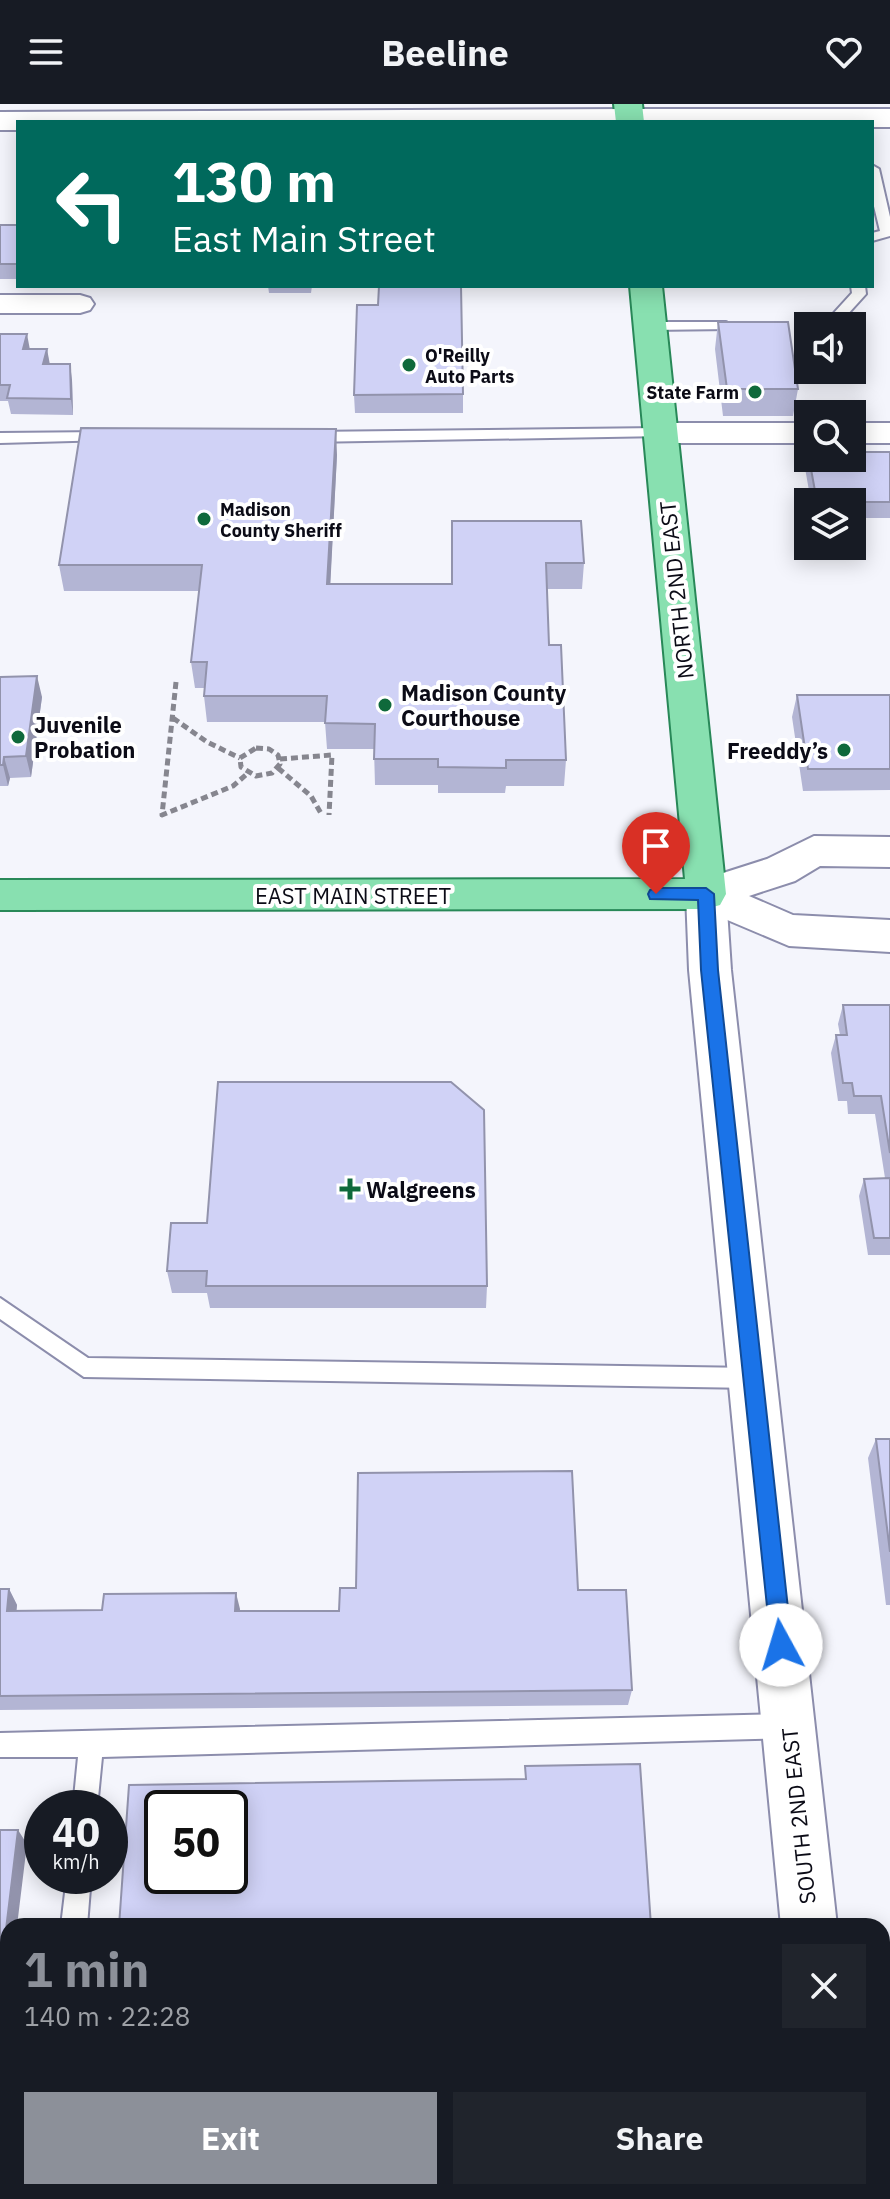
<!DOCTYPE html>
<meta charset="utf-8">
<style>
body{margin:0;font-family:"IBM Plex Sans",sans-serif;background:#20242c;color:#f1f3f6;height:100vh;display:flex;flex-direction:column;font-size:30px;white-space:nowrap}
*{box-sizing:border-box;margin:0}
p{font-size:26px;color:#9ea1a6}
.icon{flex:none;width:44px;height:44px;fill:none;stroke:currentColor;stroke-width:2;stroke-linecap:round;stroke-linejoin:round}
.map{position:relative;flex:1;overflow:hidden}
.drawer{position:absolute;left:0px;top:1814px;width:890px;height:282px;display:flex;flex-direction:column;background:#171b24;border-radius:24px 24px 0 0;box-shadow:0 4px 20px #0003}
.drawer>*{flex:none}
.guide{position:absolute;left:16px;top:16px;width:858px;height:168px;border-radius:0px;box-shadow:0 4px 20px #0003;background:#00695c;color:#fff;overflow:hidden}
.buttons{position:absolute;left:794px;top:208px;display:grid;gap:16px}
.buttons a{display:grid;place-items:center;width:72px;height:72px;border-radius:0px;background:#171b24;box-shadow:0 4px 20px #0003;font-size:40px}
.speed{position:absolute;left:24px;top:1686px;display:flex;gap:16px;font-size:40px;font-weight:700;text-align:center}
.speed>*{display:grid;place-content:center;width:104px;height:104px;border-radius:50%;background:#171b24;box-shadow:0 4px 20px #0003;line-height:1}
.speed small{font-size:20px;font-weight:400}
.speed .limit{border:4px solid #111;border-radius:12px;background:#fff;color:#111}
.pin{position:absolute;display:grid;place-items:center;width:68px;height:68px;color:#fff;margin:-82px -34px;border-radius:50% 50% 50% 0;rotate:-45deg;box-shadow:0 0 8px #0007}
.pin .icon{rotate:45deg}
.me{position:absolute;width:88px;margin:-44px;rotate:354deg;stroke-linejoin:round;filter:drop-shadow(0 0 6px #0008)}
.turn{display:flex;align-items:center;gap:28px;height:168px;padding:0 24px;font-size:36px}
.turn .icon{width:104px;height:104px;stroke-width:2.5}
.turn b{display:block;font-size:56px;line-height:68px}
.round{display:grid;place-items:center;flex:none;width:84px;height:84px;border-radius:0px;background:#20242c}
.summary{display:flex;align-items:center;justify-content:space-between;height:136px;padding:0 24px}
h1{font-size:48px;font-weight:700;line-height:60px;color:#8c9099}
.cta{display:flex;gap:16px;margin-top:auto;padding:16px 24px}
.cta a{flex:1;height:92px;border-radius:0px;background:#8c9099;color:#fff;font-size:32px;font-weight:700;line-height:92px;text-align:center}
.cta a+a{background:#20242c;color:#f1f3f6}
header{display:flex;justify-content:space-between;align-items:center;height:104px;padding:0 24px;background:#171b24;font-size:36px;font-weight:700}
.map>svg:first-child{display:block}
.lines{fill:none;stroke-linecap:round;stroke-linejoin:round}
.service-casing{stroke:#8c8dac;stroke-width:4}
.minor-casing{stroke:#8c8dac;stroke-width:4}
.tertiary-casing{stroke:#8c8dac;stroke-width:4}
.secondary-casing{stroke:#8c8dac;stroke-width:4}
.primary-casing{stroke:#288858;stroke-width:4}
.path{stroke:#86868f;stroke-width:5;stroke-dasharray:7 4;stroke-linecap:butt}
.service{fill:#fff;fill-rule:evenodd}
.minor{fill:#fff;fill-rule:evenodd}
.tertiary{fill:#fff;fill-rule:evenodd}
.secondary{fill:#fff;fill-rule:evenodd}
.primary{fill:#88e0b0;fill-rule:evenodd}
.wall{fill:#b3b5d4}
.shaded-wall{fill:#9293ac}
.building{fill:#d0d2f6;stroke:#9293ac;stroke-width:2;fill-rule:evenodd}
.route{fill:#1a73e8;stroke:#114b97;stroke-width:2}
.poi-dot{fill:#0f693b;stroke:#fff;stroke-width:3}
.labels{text-anchor:middle;dominant-baseline:central;stroke-width:8;stroke-linejoin:round;paint-order:stroke}
.far-poi-label{font-size:18px;font-weight:bold;fill:#0b0b16;stroke:#fff;text-anchor:start}
.street-label{font-size:22px;fill:#0b0b16;stroke:#fff}
.poi-label{font-size:22px;font-weight:bold;fill:#0b0b16;stroke:#fff;text-anchor:start}
</style>
<header><svg class="icon" aria-label="menu" viewBox="0 0 24 24"><path d="M4 6h16M4 12h16M4 18h16"/></svg>Beeline<svg class="icon" aria-label="heart" viewBox="0 0 24 24"><path d="M12 20l-8-8c-3-5 5-10 8-4 3-6 11-1 8 4z"/></svg></header>
<div class="map">
<svg width="890" height="2095" viewBox="0 0 890 2095">
<rect width="100%" height="100%" fill="#f4f5fc"/>
<g class="lines">
<g class="service-casing">
<path id="service" d="M872,61L879,65L890,113V132L872,137V129L880,127L872,94Z
M851,182H865L866,190L837,222H822L852,189Z
M726,218L733,222L731,225L650,226L643,222L650,218Z
M660,324L665,326V332L308,338L300,333L308,328Z
M104,328L112,333L109,336L0,339V329Z
M0,1194L88,1254L753,1264L761,1267L764,1274L761,1281L753,1284L84,1273L0,1215Z
M787,1610L795,1614L799,1622L795,1630L787,1634L102,1653L97,1704H73L78,1653H0V1629Z
M67,1772H91L87,1822H61Z
M36,2088H64L63,2095H35Z"/>
</g>
<g class="minor-casing">
<path id="minor" d="M0,191H80L90,194L94,200L90,206L80,209H0Z
M660,319H808V339H660L649,336L645,329L649,322Z
M852,319H890V339H852Z"/>
</g>
<g class="tertiary-casing">
<path id="tertiary" d="M630,5H890V23H872V18H618L616,14L620,8Z
M814,732L890,733V763L820,762L795,777L749,792L793,811L890,816V848L789,842L692,801L686,790L692,779L767,755Z"/>
</g>
<g class="secondary-casing">
<path id="secondary" d="M630,5L640,8L644,14L642,18H18V26H0V8Z
M706,775L720,779L726,790L731,866L837,1822H781L689,866L686,790L692,779Z
M805,2088H865L866,2095H806Z"/>
</g>
<g class="primary-casing">
<path id="primary" d="M614,0H642L644,18H616Z
M630,182H662L726,790L720,801L706,805L0,806V776L685,775Z"/>
</g>
<path class="path" d="M176,578L162,711L233,682L247,670
M173,614L207,638L240,654
M256,644L269,645L278,651L280,660L272,669L256,672L241,663L240,654Z
M280,655L332,651L329,711
M278,664L311,692L322,711"/>
<use href="#service" class="service"/>
<use href="#minor" class="minor"/>
<use href="#tertiary" class="tertiary"/>
<use href="#secondary" class="secondary"/>
<use href="#primary" class="primary"/>
</g>
<path class="wall" d="M0,121H18V175H0Z
M268,182H312L311,189H269Z
M718,218L798,285L793,312H723L715,245Z
M0,230L29,245H47L49,260L72,276L73,311L11,310L8,297H0Z
M463,290V309H355L354,291Z
M890,348V414H852V398H811L805,364L808,349V354H852Z
M337,351L330,480H452V417L584,459L582,485H547L549,541L566,656L564,682H506L505,689H438V681H375L374,645H327L325,618H207L204,592L205,584H195L191,558L199,487H64L59,461Z
M0,573L42,593L31,673L10,674L8,682H0Z
M797,591H890V686L803,687L792,613Z
M843,901H890V1151H868L859,1092L864,1075L885,1074L875,1010H848L847,997H838L831,949L836,931H840L838,920Z
M171,1119L487,1182L486,1204H210L207,1189H172L167,1167Z
M876,1335H890V1501H886L868,1354Z
M0,1485H9L17,1501L16,1507L240,1505L239,1507H339L578,1486L632,1586L628,1601L0,1606Z"/>
<path class="shaded-wall" d="M27,230L30,246L23,245Z
M47,245L50,261L43,260Z
M70,260L72,276L73,311L71,295Z
M336,325L337,351L329,506L327,480Z
M37,572L42,593L31,673L26,652Z
M4,653L10,674L8,682L3,661Z
M9,1485L17,1501L15,1523L7,1507Z
M236,1489L240,1505L238,1523L235,1507Z
M18,1726L27,1740L17,1822H8V1901L0,1970V1875Z
M208,2088H214L213,2095H208Z"/>
<path class="building" d="M0,121H18V160H0Z
M379,182H461L463,290L354,291L357,201H378Z
M718,218H788L798,285H727Z
M0,230H27L23,245H47L43,260H70L71,295L7,294L10,281H0Z
M81,324L336,325L327,480H452V417H581L584,459H546L549,541H561L566,656H506V664L438,663V655H374L375,620L325,619L327,592H204L207,558H191L202,461H59Z
M852,348H890V398H817L809,354H852Z
M37,572L26,652L4,653L3,661H0V573Z
M797,591H890V665H808Z
M843,901H890V1049L881,992H854L852,979H843L836,931H847Z
M218,978H451L484,1006L487,1182H206L207,1167H167L171,1119H207Z
M890,1074V1134H874L864,1075Z
M876,1335H890V1448Z
M572,1367L578,1486H626L632,1586L0,1592V1485H9L7,1507L102,1506L104,1490L236,1489L235,1507H339L340,1484H356L358,1369Z
M640,1660L651,1822H119L129,1681L526,1675L525,1662ZM162,1704H230V1772H162Z
M0,1726H18L0,1875Z
M59,2088H208V2095H58Z"/>
<path class="route" d="M656,784H706L714,790L718,866L792,1541L789,1548L781,1551L774,1548L771,1541L701,866L698,796L650,795L648,790L650,786Z"/>
<g class="poi-dot">
<circle cx="409" cy="261" r="8"/>
<circle cx="755" cy="288" r="8"/>
<circle cx="204" cy="415" r="8"/>
<circle cx="385" cy="601" r="8"/>
<circle cx="18" cy="633" r="8"/>
<circle cx="844" cy="646" r="8"/>
<path d="M346 1073h8v8h8v8h-8v8h-8v-8h-8v-8h8z"/>
</g>
<g class="labels">
<g class="far-poi-label">
<text x="425" y="251">O'Reilly<tspan x="425" dy="21">Auto Parts</tspan></text>
<text x="739" y="288" text-anchor="end">State Farm</text>
<text x="220" y="405">Madison<tspan x="220" dy="21">County Sheriff</tspan></text>
</g>
<g class="street-label">
<text transform="translate(676 486) rotate(-96)">NORTH 2ND EAST</text>
<text x="353" y="791">EAST MAIN STREET</text>
<text transform="translate(798 1712) rotate(-96)">SOUTH 2ND EAST</text>
</g>
<g class="poi-label">
<text x="401" y="588">Madison County<tspan x="401" dy="25">Courthouse</tspan></text>
<text x="34" y="620">Juvenile<tspan x="34" dy="25">Probation</tspan></text>
<text x="828" y="646" text-anchor="end">Freeddy’s</text>
<text x="366" y="1085">Walgreens</text>
</g>
</g>
</svg>
<div class="buttons">
<a><svg class="icon" aria-label="sound" viewBox="0 0 24 24"><path d="M4 9h4l5-4v14l-5-4H4zM17 9q2 3 0 6"/></svg></a>
<a><svg class="icon" aria-label="search" viewBox="0 0 24 24"><circle cx="10" cy="10" r="6"/><path d="M15 15l6 6"/></svg></a>
<a><svg class="icon" aria-label="layers" viewBox="0 0 24 24"><path d="M12 4l9 5-9 5-9-5zM3 14l9 5 9-5"/></svg></a>
</div>
<div class="speed"><div>40<small>km/h</small></div><div class="limit">50</div></div>
<div class="pin" style="left:656px;top:790px;background:#d93025"><svg class="icon" aria-label="arrive" viewBox="0 0 24 24"><path d="M6 21V4h12l-3 4 3 4H6"/></svg></div>
<svg class="me" style="left:781px;top:1541px" viewBox="-20 -20 40 40"><circle r="19" fill="#fff"/><path d="M0-13L10 11 0 6-10 11z" fill="#1a73e8"/></svg>
<div class="guide">
<div class="turn"><svg class="icon" aria-label="left" viewBox="0 0 24 24"><path d="M17 20v-9H6M10 6l-5 5 5 5"/></svg><div><b>130 m</b>East Main Street</div></div>
</div>
<section class="drawer">
<div class="summary"><div><h1>1 min</h1><p>140 m · 22:28</p></div><a class="round"><svg class="icon" aria-label="close" viewBox="0 0 24 24"><path d="M6 6l12 12M18 6L6 18"/></svg></a></div>
<div class="cta"><a>Exit</a><a>Share</a></div>
</section>
</div>
